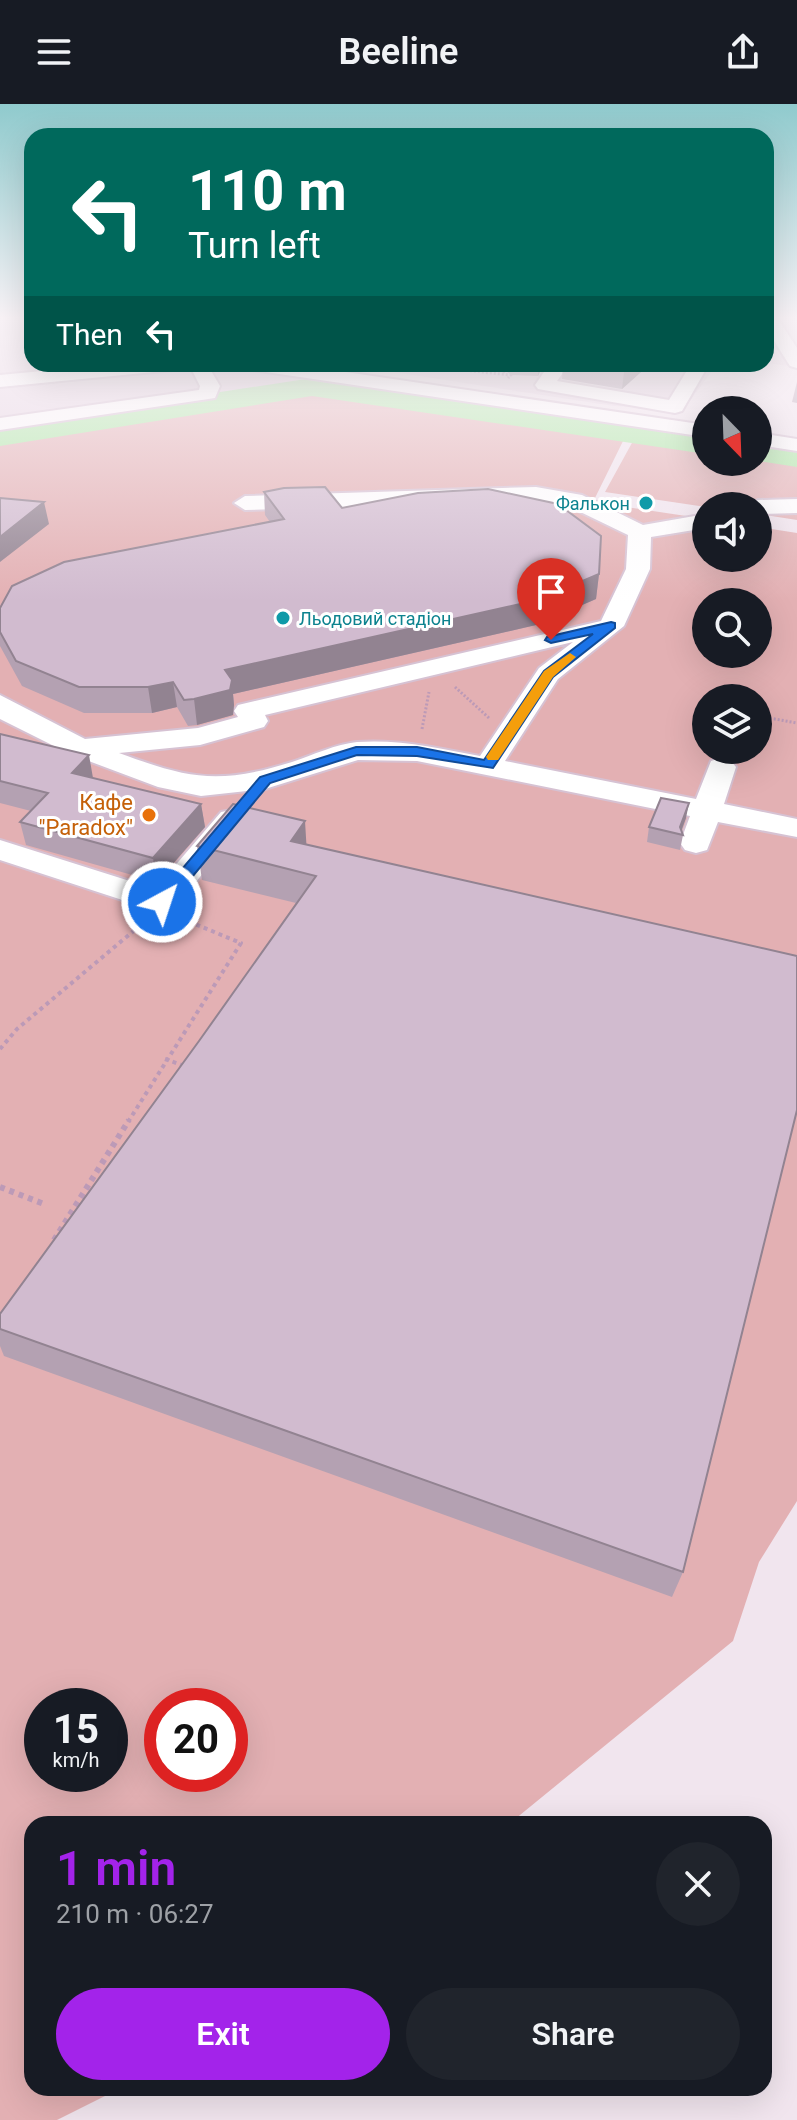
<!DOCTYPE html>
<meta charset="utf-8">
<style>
body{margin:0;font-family:Roboto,sans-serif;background:#20242c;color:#f1f3f6;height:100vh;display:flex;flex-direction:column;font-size:30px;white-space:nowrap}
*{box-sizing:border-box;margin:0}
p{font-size:26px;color:#9ea1a6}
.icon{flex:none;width:44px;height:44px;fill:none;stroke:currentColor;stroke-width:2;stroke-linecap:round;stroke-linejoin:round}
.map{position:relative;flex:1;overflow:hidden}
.panel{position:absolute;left:24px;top:1712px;width:748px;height:280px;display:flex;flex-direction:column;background:#171b24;border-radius:24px;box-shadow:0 8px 32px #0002}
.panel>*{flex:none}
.top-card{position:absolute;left:24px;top:24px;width:750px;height:244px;border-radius:24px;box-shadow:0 8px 32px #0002;background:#00695c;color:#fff;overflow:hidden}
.needle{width:52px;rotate:157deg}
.tools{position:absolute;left:692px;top:292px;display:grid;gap:16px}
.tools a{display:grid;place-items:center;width:80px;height:80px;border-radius:50%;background:#171b24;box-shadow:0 8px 32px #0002;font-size:40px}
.speed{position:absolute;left:24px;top:1584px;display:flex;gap:16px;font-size:40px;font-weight:700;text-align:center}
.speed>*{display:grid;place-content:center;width:104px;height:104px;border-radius:50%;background:#171b24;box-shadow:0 8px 32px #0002;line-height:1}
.speed small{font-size:20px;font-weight:400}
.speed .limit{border:12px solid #d22;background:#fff;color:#111}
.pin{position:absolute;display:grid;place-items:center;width:68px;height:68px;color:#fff;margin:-82px -34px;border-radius:50% 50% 50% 0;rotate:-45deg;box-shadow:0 0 8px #0007}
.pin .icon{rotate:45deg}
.me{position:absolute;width:88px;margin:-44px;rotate:40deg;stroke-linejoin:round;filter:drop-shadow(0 0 6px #0008)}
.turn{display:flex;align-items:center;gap:28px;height:168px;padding:0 32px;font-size:36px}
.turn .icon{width:104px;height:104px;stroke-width:2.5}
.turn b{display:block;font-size:56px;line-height:68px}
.then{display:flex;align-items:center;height:76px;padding:0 32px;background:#0003;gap:16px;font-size:30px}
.round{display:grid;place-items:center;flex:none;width:84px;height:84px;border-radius:42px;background:#20242c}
.head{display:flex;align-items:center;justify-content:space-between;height:136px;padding:0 32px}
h1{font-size:48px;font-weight:600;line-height:60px;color:#a323ea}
.primary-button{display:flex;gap:16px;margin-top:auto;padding:16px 32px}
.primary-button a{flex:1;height:92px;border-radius:48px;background:#a323ea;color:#fff;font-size:32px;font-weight:600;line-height:92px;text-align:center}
.primary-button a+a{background:#20242c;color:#f1f3f6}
header{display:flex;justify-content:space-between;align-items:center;height:104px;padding:0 32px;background:#171b24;font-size:36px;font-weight:600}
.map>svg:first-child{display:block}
.residential{fill:#e8d7e5}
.green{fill:#e3b0b3;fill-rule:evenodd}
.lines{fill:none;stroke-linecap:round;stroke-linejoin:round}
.river{fill:#abeaa4;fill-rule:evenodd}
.minor-casing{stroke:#d6c2d3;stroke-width:4}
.path-far2{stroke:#bc9ab7;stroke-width:3;stroke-dasharray:2 2;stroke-linecap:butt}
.path-far1{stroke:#bc9ab7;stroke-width:4;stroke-dasharray:4 4;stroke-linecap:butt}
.path{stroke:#bc9ab7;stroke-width:6;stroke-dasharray:5 5;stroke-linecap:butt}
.minor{fill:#fff;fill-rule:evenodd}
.wall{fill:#b4a1b2}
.shaded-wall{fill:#928391}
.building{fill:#d1bbcf;stroke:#928391;stroke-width:2}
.route{fill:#1a73e8;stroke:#114b97;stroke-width:2}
.slow{fill:#f59e0b}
.culture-dot{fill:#0f9aa8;stroke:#fff;stroke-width:3}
.food-dot{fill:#e8710a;stroke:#fff;stroke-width:3}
.labels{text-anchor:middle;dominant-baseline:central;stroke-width:6;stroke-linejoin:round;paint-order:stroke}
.far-culture-label{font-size:18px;fill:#0d838f;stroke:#fff;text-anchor:end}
.food-label{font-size:22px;fill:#c56008;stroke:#fff;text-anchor:end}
</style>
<header><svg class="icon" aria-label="menu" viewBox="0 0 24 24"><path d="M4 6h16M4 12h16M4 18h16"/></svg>Beeline<svg class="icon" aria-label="share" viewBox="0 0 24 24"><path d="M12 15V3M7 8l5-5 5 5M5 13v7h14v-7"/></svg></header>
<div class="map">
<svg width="797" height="2016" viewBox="0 0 797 2016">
<rect width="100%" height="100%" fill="#f1e5ee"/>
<path class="residential" d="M0,216H32V260L229,261L311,273L254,289L0,329Z
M766,216H797V263L766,259Z
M342,260H717L684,305L614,302Z"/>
<path class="green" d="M312,285L626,331L593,398L706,415V454H758V423L797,429V1397L759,1458L733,1537L509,1720H32V1984H121L57,2016H0V335ZM706,498H758V550H706ZM706,594H758V646H706ZM42,1602H110V1670H42ZM162,1602H230V1670H162Z
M633,337L706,347V358H758V354L797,359V416L758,410V402L706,403L605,388Z"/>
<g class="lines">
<path class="river" d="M312,274L706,330V350L312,292L0,342V322Z
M758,337L797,343V363L758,357Z"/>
<g class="minor-casing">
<path id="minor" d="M774,217L780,218L797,244V264L790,262L766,224L768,218Z
M116,260H183L174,266L0,283V271Z
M189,260H207L220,282L215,294L0,326V314L199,286L200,282Z
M243,260H291L706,321V333L252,266Z
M536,260L562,262L565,266L557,277L669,296L691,260H709L682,307L675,309L538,285L535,281L544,268Z
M758,329L797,335V347L758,341Z
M536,383L582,391L643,421L706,410V424L651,433L650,465L624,522L558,575L505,657L696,695L711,657L721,654L731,657L736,663L724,700L797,715V733L718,718L707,746L696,749L685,746L680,739L690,712L417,657L358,656L265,685L201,692L158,683L70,650L0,615V591L85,635L198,624L238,613L234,607L238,601L601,517L626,465L628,431L568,402L536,397L245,406L234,399L245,392ZM573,538L539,564L480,652C439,644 399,635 357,638C336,640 313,651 292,658C218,681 190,675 119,649L200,641L264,623L268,617L265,611Z
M797,395V409L758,410V402H747L758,396Z
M232,706L243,708L247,715L174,805L162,809L0,756V736L155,785L221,708Z"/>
</g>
<path class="path-far2" d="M477,260L486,268
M494,260L506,269
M462,266L511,271L508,274
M455,583L489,614
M758,612L797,619
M422,625L429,588"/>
<path class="path-far1" d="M0,945L17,925L143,819
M165,955L187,963
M128,1018L241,839L185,816"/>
<path class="path" d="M0,1083L44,1100
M54,1136L129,1016"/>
<use href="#minor" class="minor"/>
</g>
<path class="wall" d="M497,260H541L540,268L538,272L511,271Z
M563,260H650L622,285L562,275Z
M797,278V299L792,298Z
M264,388L342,404L599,470L596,495L536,521L233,590L234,601L233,611L197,621L188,622L177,603L152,609H84L22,582L0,542V504L270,418L265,411Z
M0,630L93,674L201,700L205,723L157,778L26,741L20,718L31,707L0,699Z
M686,714L682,726L683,731L680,746L647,738L649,723Z
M306,741L683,1468L672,1493L4,1252L0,1242V1210L199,937L296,799L202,776L197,742Z"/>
<path class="shaded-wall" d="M538,260H541L540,268L538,272Z
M625,260H650L622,285Z
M44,398L49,420L0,458V433Z
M599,470L596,495L536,521L233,590L234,601L233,611L197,621L194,595L225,566Z
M173,578L177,603L152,609L148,583Z
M89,651L93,674L72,669Z
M689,699L686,714L680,730V723Z
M201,700L205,723L157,778L153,754Z
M305,717L307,750L291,737Z"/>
<path class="building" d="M325,383L342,404L418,389L488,385L558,400L601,432L599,470L538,496L225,566L232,576L230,586L194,595L184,596L173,578L148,583H79L16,557L0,528V504L12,482L64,458L284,415L264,388L284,384Z
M0,394L44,398L0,433Z
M0,630L89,651L72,669L201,700L153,754L20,718L48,689L0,677Z
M661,694L689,699L680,723L683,731L649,723Z
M233,700L305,717L291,737L797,852V1006L683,1468L0,1225V1210L199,937L316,772L197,742Z"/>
<linearGradient id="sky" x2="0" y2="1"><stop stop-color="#8fcacd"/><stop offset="0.43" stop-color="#f9f3f7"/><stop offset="1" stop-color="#f9f3f7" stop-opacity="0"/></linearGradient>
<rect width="797" height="498" fill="url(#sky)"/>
<path class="route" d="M611,518L615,519V524L553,573L493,664L417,652L357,651L270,679L168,802H157L154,798L260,673L356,643H417L484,656L544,567L593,530L551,539L545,536L547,533Z"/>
<path class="slow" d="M570,549L576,553L553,573L498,656H488L486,653L544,567Z"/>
<g class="culture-dot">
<circle cx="646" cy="399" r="8"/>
<circle cx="283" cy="514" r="8"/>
</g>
<circle class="food-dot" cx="149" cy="711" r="8"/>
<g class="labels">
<g class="far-culture-label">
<text x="630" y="399">Фалькон</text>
<text x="299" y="514" text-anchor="start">Льодовий стадіон</text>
</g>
<g class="food-label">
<text x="133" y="698">Кафе<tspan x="133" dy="25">"Paradox"</tspan></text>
</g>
</g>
</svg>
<div class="tools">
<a><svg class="needle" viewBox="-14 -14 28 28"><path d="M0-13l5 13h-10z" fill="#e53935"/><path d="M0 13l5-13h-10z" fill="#9ea1a6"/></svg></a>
<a><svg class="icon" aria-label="sound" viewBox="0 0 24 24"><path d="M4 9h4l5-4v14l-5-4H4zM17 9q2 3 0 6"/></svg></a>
<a><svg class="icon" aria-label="search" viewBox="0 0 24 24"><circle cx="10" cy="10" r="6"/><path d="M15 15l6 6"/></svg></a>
<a><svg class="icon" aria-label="layers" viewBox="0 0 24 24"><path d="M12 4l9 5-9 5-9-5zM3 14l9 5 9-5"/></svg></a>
</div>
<div class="speed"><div>15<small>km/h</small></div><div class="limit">20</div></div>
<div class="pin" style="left:551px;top:536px;background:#d93025"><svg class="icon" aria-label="arrive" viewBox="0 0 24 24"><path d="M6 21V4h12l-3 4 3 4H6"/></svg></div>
<svg class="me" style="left:162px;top:798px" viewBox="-20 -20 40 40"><circle r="17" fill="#1a73e8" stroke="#fff" stroke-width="3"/><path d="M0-11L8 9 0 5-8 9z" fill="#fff"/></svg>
<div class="top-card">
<div class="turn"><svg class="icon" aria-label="left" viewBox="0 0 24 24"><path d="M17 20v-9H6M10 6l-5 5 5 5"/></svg><div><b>110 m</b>Turn left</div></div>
<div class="then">Then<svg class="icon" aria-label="left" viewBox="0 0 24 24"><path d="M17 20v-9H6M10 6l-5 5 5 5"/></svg></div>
</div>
<section class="panel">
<div class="head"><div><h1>1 min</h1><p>210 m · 06:27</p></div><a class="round"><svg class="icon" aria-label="close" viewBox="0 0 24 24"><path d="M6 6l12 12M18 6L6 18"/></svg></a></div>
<div class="primary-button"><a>Exit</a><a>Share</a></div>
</section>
</div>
